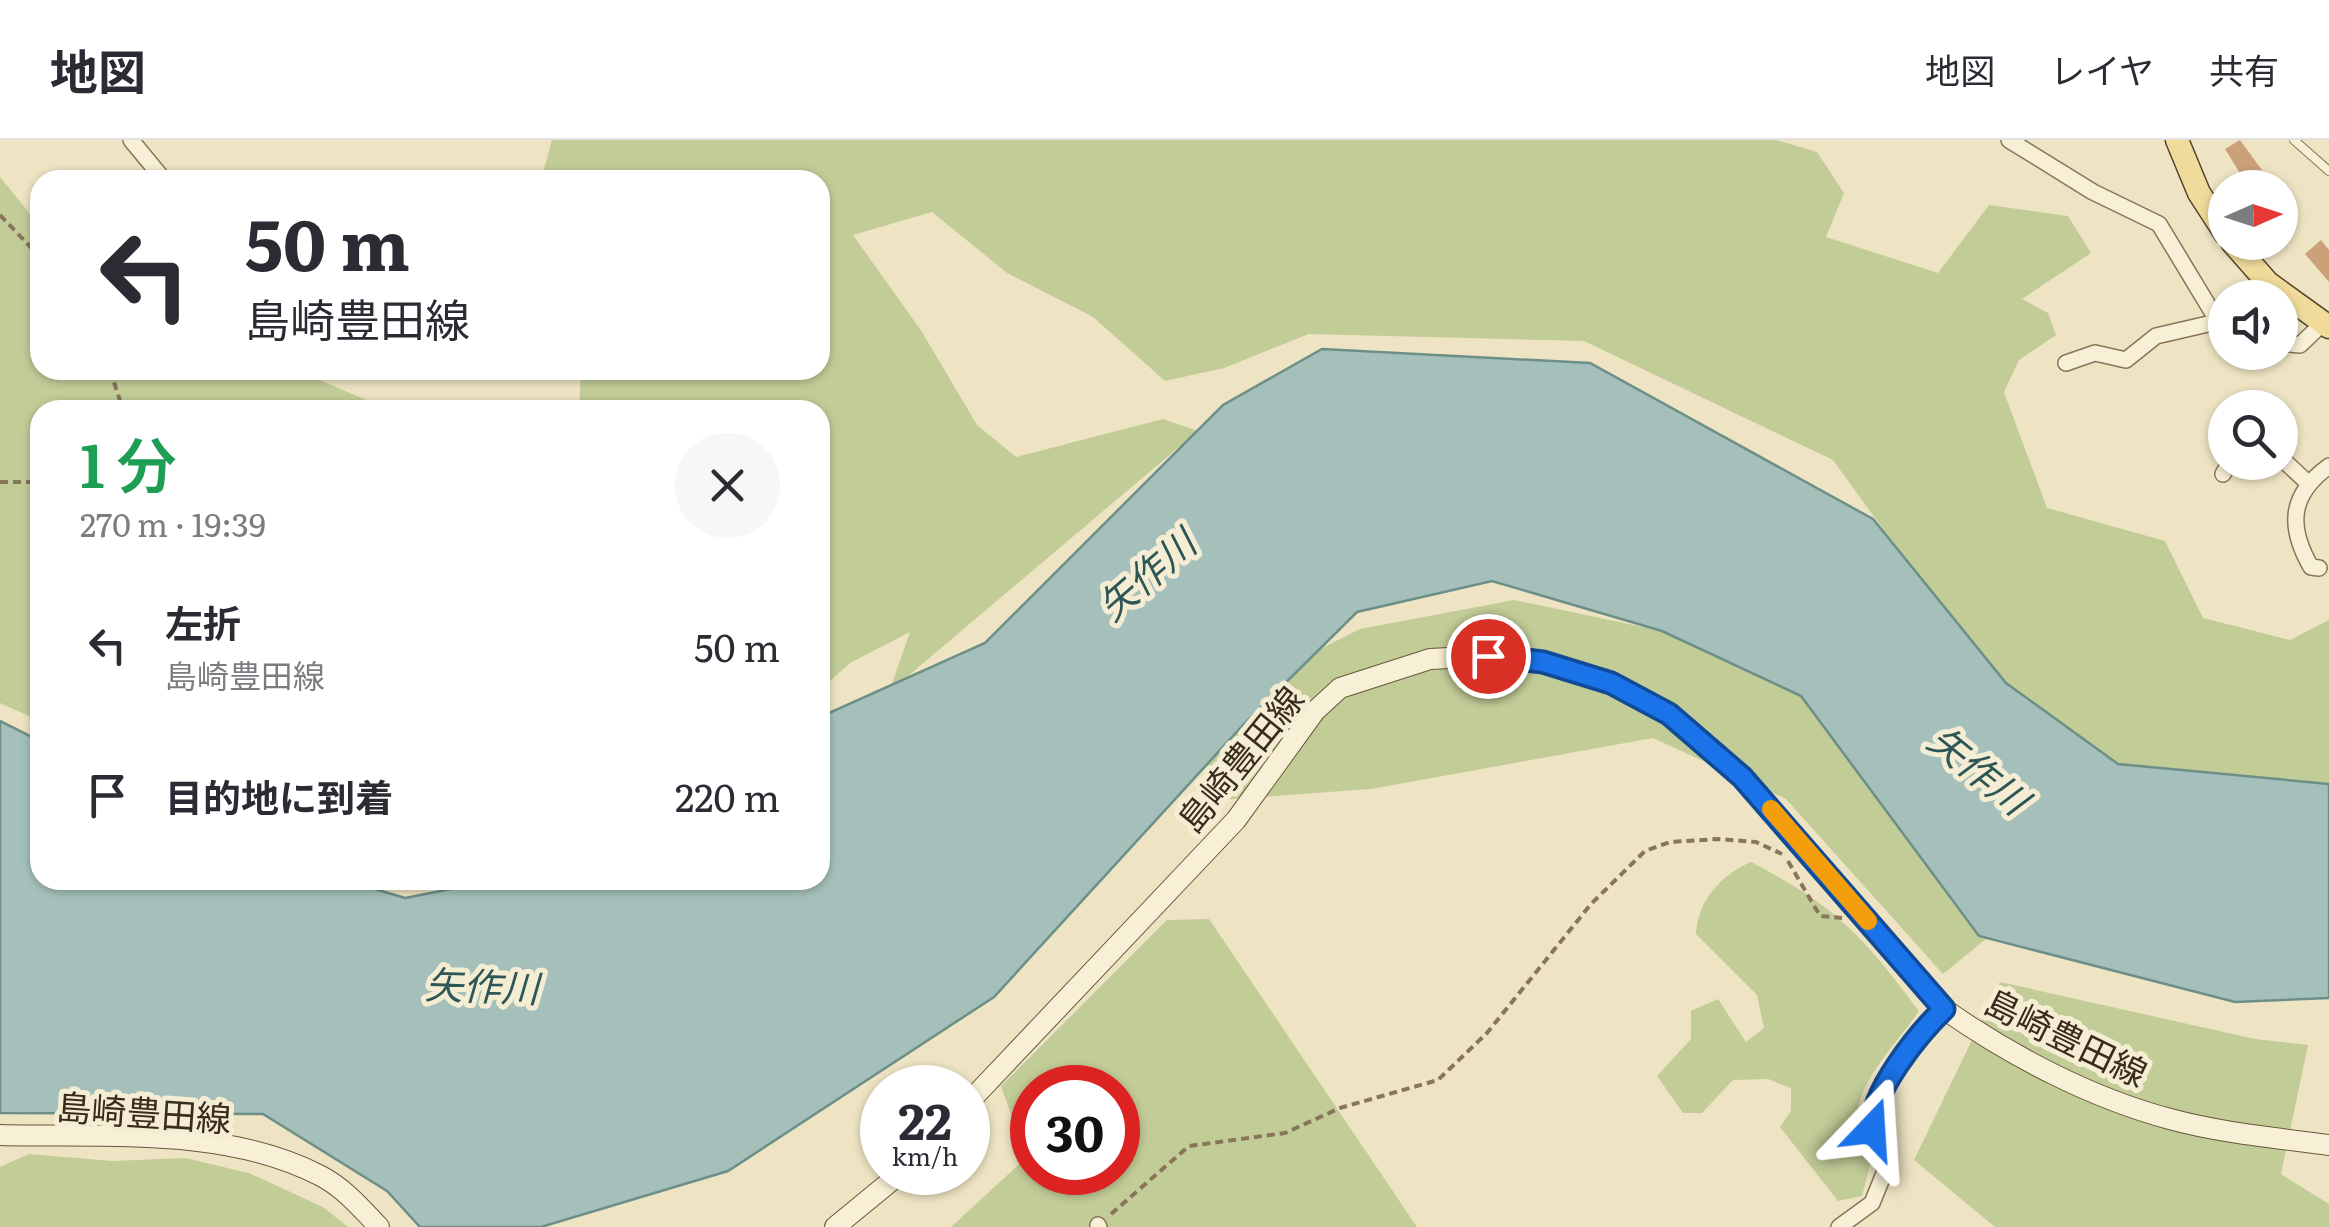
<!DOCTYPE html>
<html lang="ja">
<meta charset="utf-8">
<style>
body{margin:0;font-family:Literata,"Noto Sans JP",serif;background:#f7f7f7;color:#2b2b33;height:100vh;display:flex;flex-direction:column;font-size:38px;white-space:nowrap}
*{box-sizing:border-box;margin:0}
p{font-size:32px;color:#7c7c81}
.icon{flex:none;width:55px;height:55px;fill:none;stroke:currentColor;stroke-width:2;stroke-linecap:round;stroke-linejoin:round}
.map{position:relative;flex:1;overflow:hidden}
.side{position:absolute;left:30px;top:260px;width:800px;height:490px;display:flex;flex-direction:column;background:#fff;border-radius:30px;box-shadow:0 2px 8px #0004}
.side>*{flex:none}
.banner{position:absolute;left:30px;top:30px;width:800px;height:210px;border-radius:30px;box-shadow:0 2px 8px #0004;background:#fff;color:#2b2b33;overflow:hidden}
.needle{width:65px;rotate:87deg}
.controls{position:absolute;left:2208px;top:30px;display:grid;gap:20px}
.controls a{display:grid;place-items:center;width:90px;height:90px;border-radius:50%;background:#fff;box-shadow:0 2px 8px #0004;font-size:50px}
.speed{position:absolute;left:860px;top:925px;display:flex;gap:20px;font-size:50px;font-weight:700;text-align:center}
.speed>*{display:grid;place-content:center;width:130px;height:130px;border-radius:50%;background:#fff;box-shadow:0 2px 8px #0004;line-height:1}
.speed small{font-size:25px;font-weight:400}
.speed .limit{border:15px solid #d22;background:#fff;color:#111}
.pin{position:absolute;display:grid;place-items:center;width:85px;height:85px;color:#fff;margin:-42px;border:5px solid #fff;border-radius:50%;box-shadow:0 2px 10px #0007}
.me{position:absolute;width:110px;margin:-55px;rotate:20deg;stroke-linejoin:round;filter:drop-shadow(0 0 8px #0008)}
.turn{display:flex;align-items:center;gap:35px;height:210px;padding:0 50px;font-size:45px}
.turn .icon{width:130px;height:130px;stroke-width:2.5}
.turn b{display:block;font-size:70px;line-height:85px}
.round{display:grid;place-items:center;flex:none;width:105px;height:105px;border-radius:52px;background:#f7f7f7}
.overview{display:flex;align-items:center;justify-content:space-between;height:170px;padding:0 50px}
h1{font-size:60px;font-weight:600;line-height:75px;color:#1e9e55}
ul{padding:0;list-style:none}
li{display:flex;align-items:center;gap:30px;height:150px;padding:0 50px}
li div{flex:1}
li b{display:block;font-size:38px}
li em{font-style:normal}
header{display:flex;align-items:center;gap:60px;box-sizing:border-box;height:140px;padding:0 50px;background:#fff;border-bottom:2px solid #e1e1e2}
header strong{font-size:48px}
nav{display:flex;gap:55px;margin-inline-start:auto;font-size:35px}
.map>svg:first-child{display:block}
.green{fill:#c2cc97;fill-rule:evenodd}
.water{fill:#a5c0ba;stroke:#6c8f88;stroke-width:2.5}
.building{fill:#cba179}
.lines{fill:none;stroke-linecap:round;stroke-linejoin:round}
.service-casing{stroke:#88755a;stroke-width:10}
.minor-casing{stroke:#88755a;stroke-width:18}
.secondary-casing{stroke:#69563d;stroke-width:22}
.primary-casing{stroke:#55432e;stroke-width:25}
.path{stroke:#88755a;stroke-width:4;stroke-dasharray:8 5;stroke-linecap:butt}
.service{stroke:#f8f0d6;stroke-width:8}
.minor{stroke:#f8f0d6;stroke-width:15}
.secondary{stroke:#f8f0d6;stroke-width:20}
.primary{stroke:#f1db9b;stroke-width:22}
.route-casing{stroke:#114b97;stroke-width:25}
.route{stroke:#1a73e8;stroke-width:18}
.slow{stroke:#f59e0b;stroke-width:18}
.labels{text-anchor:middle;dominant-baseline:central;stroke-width:10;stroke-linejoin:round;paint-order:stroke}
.street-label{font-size:35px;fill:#382c1e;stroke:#f5edd3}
.water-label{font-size:38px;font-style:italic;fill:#2d5757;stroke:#f5edd3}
</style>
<header>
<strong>地図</strong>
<nav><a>地図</a><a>レイヤ</a><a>共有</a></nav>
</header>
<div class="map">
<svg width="2329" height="1087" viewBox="0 0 2329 1087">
<rect width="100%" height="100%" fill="#eee4c3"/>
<path class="green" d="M552,0H1776L1817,12L1844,53L1826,97L1938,133L1989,65L2068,76L2091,113L2022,159L2048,173L2056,195L2019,220L2004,252L2047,368L2165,401L2203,478L2290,500L2329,480V644L2118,624L2006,543L1898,410L1833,320L1584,201L1309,194L1224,228L1165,241L1093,177L1007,133L932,72L853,95L922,192L977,285L1016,317L1163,279L1198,291L889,552L910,492L850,523L820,550V270H579L581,230H820V40H541Z
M0,37L40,86V230H296L390,270H40V581L0,563Z
M1514,460L1662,491L1801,556L1987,798L1943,834L1786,659L1653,598L1371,649L1219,660L1185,593L1232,553L1360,489Z
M1751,722C1837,767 1862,795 1919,871C1884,922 1832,962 1871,1021L1862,1056L1838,1061L1780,987L1791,971V948L1768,939L1733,940L1702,973H1683L1657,936L1691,899V871L1718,859L1746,902L1764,888L1757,855L1696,794C1698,760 1721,735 1751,722Z
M1209,779L1417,1087H951L1026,1018L1001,946L1167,780ZM1032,948H1118V1032H1032Z
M2000,842L2255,899L2308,905L2281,1034L2329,1064V1087H1995L1914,1020Z
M29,1014L112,1021L185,1018L249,1033L323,1067L348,1087H0V1027Z"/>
<path class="water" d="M1322,209L1590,223L1873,379L2006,543L2118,624L2329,644V858L2235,862L1979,796L1801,556L1662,491L1492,441L1357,472L1243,585L994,857L728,1031L541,1087H420L387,1051L263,974L0,973V581L40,601V740H345L405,758L497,740H820V577L985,503L1223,265Z"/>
<path class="building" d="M2240,0L2270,41L2259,48H2249L2225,9Z
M2321,100L2329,110V142L2305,114Z"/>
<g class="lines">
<g class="service-casing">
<path id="service" d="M2294,0L2329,31"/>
</g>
<g class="minor-casing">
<path id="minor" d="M131,0L164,40
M2009,0L2093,52L2159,84L2214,175L2225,184
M2280,203L2300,205L2322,184
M2066,223L2095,213L2126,220L2156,196L2221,181
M2280,317L2309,344
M2223,334L2230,322
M2319,428L2311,427C2288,387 2289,355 2329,326
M1098,1085L1099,1087
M1839,1087L1872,1063L1885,1031L1871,972L1920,892L1944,869"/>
</g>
<g class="secondary-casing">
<path id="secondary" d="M968,963L1236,680L1315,571L1340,548L1430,519L1488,516L1543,522L1611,543L1669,574L1742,637L1944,869C2011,916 2091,958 2170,979C2221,993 2277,998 2329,1005
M0,995C105,998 225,986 321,1036C344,1048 361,1068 379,1087
M835,1087L902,1032"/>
</g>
<g class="primary-casing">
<path id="primary" d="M2177,0L2199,53L2225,93
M2232,102L2268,143L2329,187"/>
</g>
<path class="path" d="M0,75L40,117
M110,230L123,270
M0,342H40
M1788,721L1820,776L1842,778
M1111,1074L1189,1006L1285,993L1340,968L1438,940L1487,893L1591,764L1645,711L1670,702L1718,699L1756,702L1782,714"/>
<use href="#service" class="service"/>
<use href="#minor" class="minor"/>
<use href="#secondary" class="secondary"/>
<use href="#primary" class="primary"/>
</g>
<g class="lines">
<g class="route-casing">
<path id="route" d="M1488,516L1543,522L1611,543L1669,574L1742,637L1944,869C1918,894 1870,953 1872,989"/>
</g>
<use href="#route" class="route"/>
<path class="slow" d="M1771,669L1868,781"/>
</g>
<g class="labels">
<g class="street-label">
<text transform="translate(1239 618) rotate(-51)">島崎豊田線</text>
<text transform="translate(2067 896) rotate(26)">島崎豊田線</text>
<text transform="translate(144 971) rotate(4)">島崎豊田線</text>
</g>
<g class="water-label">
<text transform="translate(1145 433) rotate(-41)">矢作川</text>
<text transform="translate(1980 628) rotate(39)">矢作川</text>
<text transform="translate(482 844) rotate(2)">矢作川</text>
</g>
</g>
</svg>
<div class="controls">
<a><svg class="needle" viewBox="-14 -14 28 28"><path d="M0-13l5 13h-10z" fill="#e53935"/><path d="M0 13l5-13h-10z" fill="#7c7c81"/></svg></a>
<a><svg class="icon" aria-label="sound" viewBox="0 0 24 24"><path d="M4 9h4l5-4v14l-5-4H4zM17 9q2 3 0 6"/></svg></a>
<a><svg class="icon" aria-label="search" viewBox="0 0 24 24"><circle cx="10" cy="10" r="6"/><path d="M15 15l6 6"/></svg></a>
</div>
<div class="speed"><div>22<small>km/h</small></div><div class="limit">30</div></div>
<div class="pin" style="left:1488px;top:516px;background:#d93025"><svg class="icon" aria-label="arrive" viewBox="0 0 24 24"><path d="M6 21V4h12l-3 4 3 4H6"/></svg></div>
<svg class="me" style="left:1872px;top:989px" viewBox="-20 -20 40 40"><path d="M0-17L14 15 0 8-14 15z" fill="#1a73e8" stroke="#fff" stroke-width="4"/></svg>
<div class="banner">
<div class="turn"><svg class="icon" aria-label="left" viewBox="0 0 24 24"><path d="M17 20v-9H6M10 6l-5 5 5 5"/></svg><div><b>50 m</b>島崎豊田線</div></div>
</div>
<section class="side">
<div class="overview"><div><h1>1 分</h1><p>270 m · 19:39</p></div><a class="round"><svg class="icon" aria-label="close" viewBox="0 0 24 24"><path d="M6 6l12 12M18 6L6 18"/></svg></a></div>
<ul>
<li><svg class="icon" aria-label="left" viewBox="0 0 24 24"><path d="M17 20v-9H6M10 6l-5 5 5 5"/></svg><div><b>左折</b><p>島崎豊田線</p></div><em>50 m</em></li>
<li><svg class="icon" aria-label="arrive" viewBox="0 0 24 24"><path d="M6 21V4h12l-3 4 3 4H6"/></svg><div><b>目的地に到着</b></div><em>220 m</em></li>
</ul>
</section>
</div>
